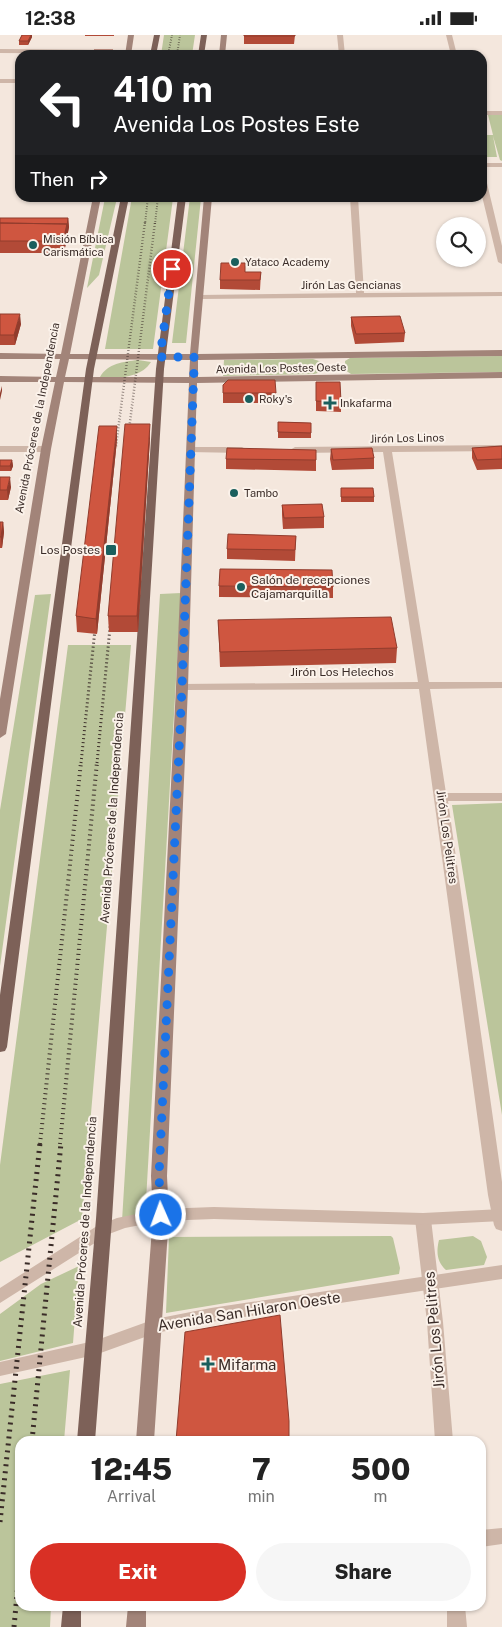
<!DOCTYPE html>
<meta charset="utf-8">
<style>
body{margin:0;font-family:"Public Sans",sans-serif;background:#f6f6f6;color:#222;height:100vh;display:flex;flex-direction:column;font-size:19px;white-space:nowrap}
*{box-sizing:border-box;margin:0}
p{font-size:16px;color:#767676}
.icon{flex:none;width:28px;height:28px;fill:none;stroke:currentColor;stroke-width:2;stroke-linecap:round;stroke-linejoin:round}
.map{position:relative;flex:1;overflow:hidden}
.details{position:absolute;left:15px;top:1401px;width:471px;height:175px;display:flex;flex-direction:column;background:#fff;border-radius:15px;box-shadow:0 1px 4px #0004}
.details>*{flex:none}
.top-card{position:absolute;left:15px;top:15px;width:472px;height:152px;border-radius:15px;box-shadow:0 1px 4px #0004;background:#202124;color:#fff;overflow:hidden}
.buttons{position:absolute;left:436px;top:182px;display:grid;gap:10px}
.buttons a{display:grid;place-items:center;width:50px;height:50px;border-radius:50%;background:#fff;box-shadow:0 1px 4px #0004;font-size:25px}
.pin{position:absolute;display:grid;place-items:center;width:42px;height:42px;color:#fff;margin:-21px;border:2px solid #fff;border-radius:50%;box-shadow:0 1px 5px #0007}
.me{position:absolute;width:55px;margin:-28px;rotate:358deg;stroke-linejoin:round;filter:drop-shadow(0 0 4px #0008)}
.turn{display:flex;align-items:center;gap:18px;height:105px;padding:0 15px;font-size:22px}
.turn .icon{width:65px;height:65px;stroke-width:2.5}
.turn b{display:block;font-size:35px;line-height:42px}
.then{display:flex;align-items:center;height:48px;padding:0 15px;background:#0003;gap:10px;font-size:19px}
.eta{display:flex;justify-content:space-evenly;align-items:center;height:85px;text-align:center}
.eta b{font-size:30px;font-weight:800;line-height:35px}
.action{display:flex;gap:10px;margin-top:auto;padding:10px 15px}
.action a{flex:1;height:58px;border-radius:30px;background:#d93025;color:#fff;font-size:20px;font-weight:800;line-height:58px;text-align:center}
.action a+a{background:#f6f6f6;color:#222}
.status{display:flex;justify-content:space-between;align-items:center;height:35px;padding:0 25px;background:#fff;direction:ltr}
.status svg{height:14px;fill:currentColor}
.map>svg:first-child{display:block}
.green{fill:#bbc59b}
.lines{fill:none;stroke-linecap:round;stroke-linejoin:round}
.minor{fill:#ceb6a8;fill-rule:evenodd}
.tertiary{fill:#ceb6a8;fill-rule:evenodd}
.secondary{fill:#a28479;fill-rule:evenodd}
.primary{fill:#7d6158;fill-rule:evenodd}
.rail-far4{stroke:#3a2c28;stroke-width:2;stroke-dasharray:0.5 2;stroke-linecap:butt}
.rail-far3{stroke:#3a2c28;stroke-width:2.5;stroke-dasharray:0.5 2.5;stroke-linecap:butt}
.rail-far2{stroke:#3a2c28;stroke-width:3;stroke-dasharray:1 3;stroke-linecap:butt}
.rail-far1{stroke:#3a2c28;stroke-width:4;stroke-dasharray:1 4;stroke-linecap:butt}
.rail{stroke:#3a2c28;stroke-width:5;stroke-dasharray:2 5;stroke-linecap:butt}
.wall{fill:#b24a37}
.shaded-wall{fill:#913c2d}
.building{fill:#cf5640;stroke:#913c2d}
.route{stroke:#1a73e8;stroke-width:9;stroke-dasharray:0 16.2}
.poi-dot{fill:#1a5f5d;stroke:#fbf2ea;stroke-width:2}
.labels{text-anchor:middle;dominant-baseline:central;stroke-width:4;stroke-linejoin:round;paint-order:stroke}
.far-poi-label{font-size:11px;fill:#3a2c28;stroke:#fbf2ea;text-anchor:start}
.far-street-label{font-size:11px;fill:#3a2c28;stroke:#fbf2ea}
.poi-label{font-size:12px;fill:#3a2c28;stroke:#fbf2ea;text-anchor:end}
.street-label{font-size:12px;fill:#3a2c28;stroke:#fbf2ea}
.near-street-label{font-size:15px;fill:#3a2c28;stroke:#fbf2ea}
.near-poi-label{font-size:15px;fill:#3a2c28;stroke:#fbf2ea;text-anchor:start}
</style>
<div class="status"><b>12:38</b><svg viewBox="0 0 49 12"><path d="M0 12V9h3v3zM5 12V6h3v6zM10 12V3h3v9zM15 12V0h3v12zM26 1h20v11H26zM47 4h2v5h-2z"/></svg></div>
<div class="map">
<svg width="502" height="1592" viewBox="0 0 502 1592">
<rect width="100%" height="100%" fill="#f4e7dd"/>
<path class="green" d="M164,0H195L192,20H161Z
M488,80H502V126L500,125L493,101L497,122H483V100H493Z
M132,162L173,163L153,314H105Z
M190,162L201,163L186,308H172Z
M105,163H117L99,240L87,253Z
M502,321V337L351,339L345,335V326L350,323Z
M313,324L322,327L323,332L321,337L314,339L223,341L224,325Z
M138,325L151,327C140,344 118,343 100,342C108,328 123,327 138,325Z
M181,558L145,1183L122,1186L160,559Z
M51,559L0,931V775L35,560Z
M68,610H131L82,1184L0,1227V1130Z
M502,768V1080L452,770Z
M391,1201L393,1203L400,1233L399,1239L166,1278L169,1202Z
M473,1201L481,1206L487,1222L484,1230L446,1235C437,1227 436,1217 439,1205Z
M79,1231L73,1308L0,1326V1279L41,1249Z
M70,1335L64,1406H20V1571H51L50,1592H0V1349Z"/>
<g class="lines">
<path class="minor" d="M337,0H343L345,20H339Z
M446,0H452L457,20H451Z
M0,14L129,15L132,17L129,19L0,18Z
M0,44H20V48H0Z
M482,76H502V80H482Z
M482,128H502V132H482Z
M482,142L486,144L502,211V229L498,227L482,161Z
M350,162H358L364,258L502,257V261L200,264L196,262L200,260L356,258Z
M502,410V416L392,417L429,647H502V653L430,654L446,758H502V766H448L502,1147V1196L496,1194L494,1190L488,1160L419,654L182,655L176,652L182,649L418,647L383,417L295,418L290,415L295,412Z
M0,411H46L51,414L46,417H0Z
M192,412H242L247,415L242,418L189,417V413Z
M423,1178L429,1180L431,1184L443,1287L453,1406H435L427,1287L415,1184L417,1180Z
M502,1493V1509L481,1512V1495Z
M447,1571H465L467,1592H447Z"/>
<path class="tertiary" d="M214,1172L423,1178L502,1174V1186L423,1190L214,1184L161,1186L125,1193L109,1199L0,1268V1253L97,1191L117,1183L161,1174Z
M502,1230V1244L211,1287L156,1298L95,1320L0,1341V1327L94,1306L155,1284L211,1273Z"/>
<path class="secondary" d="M128,0H134L131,20H125Z
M221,0H227L225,20H219Z
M93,162H101L70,319H190L204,162H212L198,319L502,315V321L198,325V342L502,337V343L197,348L188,652L167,1141L169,1180L154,1406H136L153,1180L151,1141L176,652L189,348L64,347L51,414L6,699L0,703V664L41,414L55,347H0V341L56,342L60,324H0V318L61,319ZM69,324L190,325L189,342H65Z
M128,1571H146V1592H126Z"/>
<path class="primary" d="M154,0H160L156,20H150Z
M201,0H207L204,20H198Z
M121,162H129L94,334L7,1012L5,1016L0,1017V960L86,334Z
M178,162H186L164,334L112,1184L95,1406H77L96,1184L156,334Z
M63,1571H81V1592H61Z"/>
<path class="rail-far4" d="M168,20L172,0
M177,20L180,0
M145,189L148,162
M155,189L158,162"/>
<path class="rail-far3" d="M128,403L155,187
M116,411L145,187"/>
<path class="rail-far2" d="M81,728L96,585
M97,728L111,582"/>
<path class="rail-far1" d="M40,1109L81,727
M60,1109L97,727"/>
<path class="rail" d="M32,1406L61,1108
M0,1487L40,1108
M14,1592L20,1527"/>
</g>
<path class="wall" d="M22,0H32V2L28,10H19V6Z
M85,0H114V1H85Z
M244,0H295L294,9H244Z
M0,183H68L69,192L64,218H0Z
M245,228V237H261L260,255L220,254V245Z
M0,279L21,289L15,310H0Z
M351,282L405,298L404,307L355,309L351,291Z
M316,347L341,367V377L316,376Z
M223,350L276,358V368H223Z
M278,387L311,388V403H278Z
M150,403L138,597H109L108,581Z
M117,405L97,599L77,597L76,581Z
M502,411V434L477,435L472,423V413Z
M331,414L374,423V434L332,435L330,424Z
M316,415V436L226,434V424Z
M0,425H12L13,431L11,436H0Z
M0,442L11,452L8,465H0Z
M341,453L374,462V467H341Z
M282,470L324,482V493L283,494L282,480Z
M0,487H3L4,497L2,513H0Z
M296,501L295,526L227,524V514Z
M219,551L333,552V563L219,562Z
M218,585L397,613L396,628L220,632Z"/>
<path class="shaded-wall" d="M31,0H32V2L28,10V6Z
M68,183L69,192L64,218L63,206Z
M20,279L21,289L15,310L14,300Z
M2,351V356L0,365V358Z
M150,389V403L138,597L137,581Z
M117,391V405L97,599L96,584Z
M12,425L13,431L11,436L10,431Z
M10,442L11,452L8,465L7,455Z
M3,487L4,497L2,513L1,502Z"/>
<path class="building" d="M22,0H31L28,6H19Z
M244,0H295V1H244Z
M94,15H113L112,20H93Z
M0,183H68L67,192V189L0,188Z
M0,188L67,189L63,206H0Z
M221,228H245V237H261L260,245H220Z
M0,279H20L14,300H0Z
M400,281L405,298L356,299L351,282Z
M228,345H275L276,358H223V350Z
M316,347H340L341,367L316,366Z
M278,387L311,388V398L278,397Z
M125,389H150L137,581H108Z
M99,391H117L96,584L76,581Z
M502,411V424L477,425L472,413Z
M227,413L316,415V425L226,424Z
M372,413L374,423L333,425L331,414Z
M0,425H12L10,431H0Z
M0,442H10L7,455H0Z
M341,453H373L374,462H341Z
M322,469L324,482L284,483L282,470Z
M0,487H3L1,502H0Z
M228,499L296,501L295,515L227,514Z
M220,534L332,535L333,552L219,551Z
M391,582L397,613L220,617L218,585Z
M280,1280L289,1386V1406H176L185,1297Z"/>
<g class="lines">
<path class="route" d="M161,1180L159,1141L182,652L194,334V322H160L172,234"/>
</g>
<g class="poi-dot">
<circle cx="33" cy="210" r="5"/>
<circle cx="235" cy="227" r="5"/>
<circle cx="249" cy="364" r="5"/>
<path d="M327.5 360.5h5v5h5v5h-5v5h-5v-5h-5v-5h5z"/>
<circle cx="234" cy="458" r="5"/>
<rect x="105" y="509" width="12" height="12" rx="2.5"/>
<circle cx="241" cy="552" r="5"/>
<path d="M205.5 1321.5h5v5h5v5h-5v5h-5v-5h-5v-5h5z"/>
</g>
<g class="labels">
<g class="far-poi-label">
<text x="43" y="204">Misión Bíblica<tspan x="43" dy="13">Carismática</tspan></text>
<text x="245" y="227">Yataco Academy</text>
<text x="259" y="364">Roky's</text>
<text x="340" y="368">Inkafarma</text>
<text x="244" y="458">Tambo</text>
</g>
<g class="far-street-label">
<text x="351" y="250">Jirón Las Gencianas</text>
<text transform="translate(281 333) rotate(-1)">Avenida Los Postes Oeste</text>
<text transform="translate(37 383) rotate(-79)">Avenida Próceres de la Independencia</text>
<text transform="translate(407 403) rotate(-1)">Jirón Los Linos</text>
</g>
<g class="poi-label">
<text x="100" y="515">Los Postes</text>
<text x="251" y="545" text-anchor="start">Salón de recepciones<tspan x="251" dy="14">Cajamarquilla</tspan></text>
</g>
<g class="street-label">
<text x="342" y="637">Jirón Los Helechos</text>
<text transform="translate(112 783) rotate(-86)">Avenida Próceres de la Independencia</text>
<text transform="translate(447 802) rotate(82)">Jirón Los Pelitres</text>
<text transform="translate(85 1187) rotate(-86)">Avenida Próceres de la Independencia</text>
</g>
<g class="near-street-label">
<text transform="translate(249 1276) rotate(-9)">Avenida San Hilaron Oeste</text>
<text transform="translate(434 1295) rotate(-95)">Jirón Los Pelitres</text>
</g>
<g class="near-poi-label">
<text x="218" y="1329">Mifarma</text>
</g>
</g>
</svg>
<div class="buttons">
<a><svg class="icon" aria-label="search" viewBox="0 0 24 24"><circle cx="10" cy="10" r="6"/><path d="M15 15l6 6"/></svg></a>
</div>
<div class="pin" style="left:172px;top:234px;background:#d93025"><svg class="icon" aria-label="arrive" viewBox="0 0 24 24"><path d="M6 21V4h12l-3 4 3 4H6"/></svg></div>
<svg class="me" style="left:161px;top:1180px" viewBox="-20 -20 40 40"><circle r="17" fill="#1a73e8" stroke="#fff" stroke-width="3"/><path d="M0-11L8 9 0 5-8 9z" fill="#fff"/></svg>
<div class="top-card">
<div class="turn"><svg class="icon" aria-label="left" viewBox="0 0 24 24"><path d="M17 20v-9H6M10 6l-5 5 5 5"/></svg><div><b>410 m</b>Avenida Los Postes Este</div></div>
<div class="then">Then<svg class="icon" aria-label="right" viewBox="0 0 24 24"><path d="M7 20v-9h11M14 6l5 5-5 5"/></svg></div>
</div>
<section class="details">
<div class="eta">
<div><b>12:45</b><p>Arrival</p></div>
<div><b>7</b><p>min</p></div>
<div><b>500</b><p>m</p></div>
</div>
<div class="action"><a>Exit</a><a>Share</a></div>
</section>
</div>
